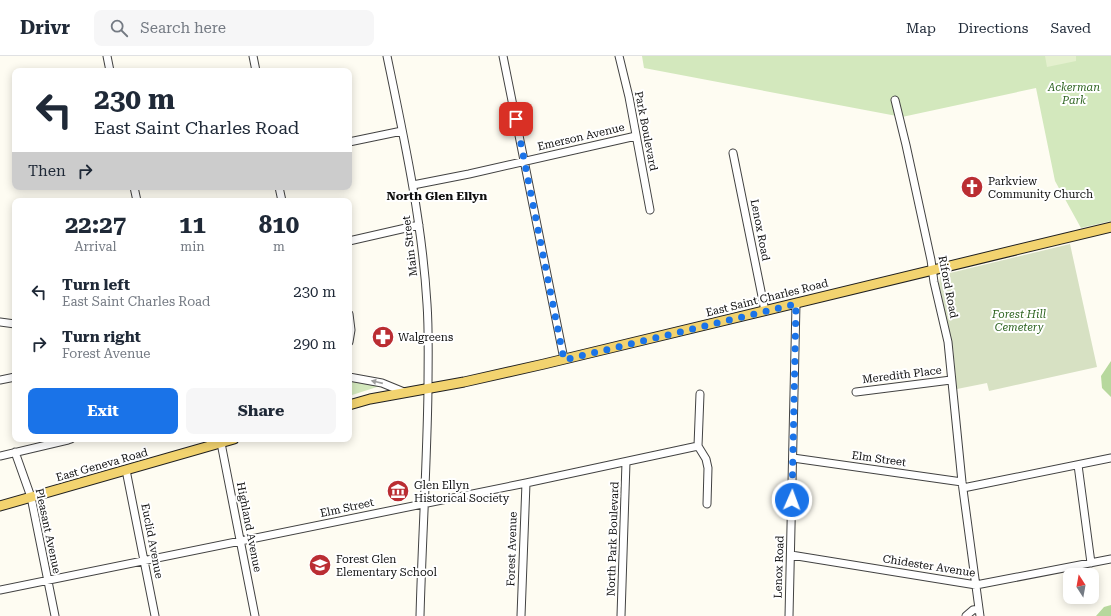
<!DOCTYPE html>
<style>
body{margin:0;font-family:"Roboto Serif",serif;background:#f6f6f7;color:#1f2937;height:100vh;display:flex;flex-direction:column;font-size:15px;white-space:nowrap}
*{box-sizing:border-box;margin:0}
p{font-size:13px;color:#747a83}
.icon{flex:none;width:22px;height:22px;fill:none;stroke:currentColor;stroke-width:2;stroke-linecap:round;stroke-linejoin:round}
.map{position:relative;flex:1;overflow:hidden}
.details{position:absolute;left:12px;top:142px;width:340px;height:244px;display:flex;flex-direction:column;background:#fff;border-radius:8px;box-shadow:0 2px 10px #0003}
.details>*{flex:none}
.guide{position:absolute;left:12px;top:12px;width:340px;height:122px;border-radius:8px;box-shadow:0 2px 10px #0003;background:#fff;color:#1f2937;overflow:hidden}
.needle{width:26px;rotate:349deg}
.tools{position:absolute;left:1063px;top:512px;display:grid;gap:8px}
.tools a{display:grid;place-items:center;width:36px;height:36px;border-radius:8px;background:#fff;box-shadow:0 2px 10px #0003;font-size:20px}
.pin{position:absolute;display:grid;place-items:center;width:34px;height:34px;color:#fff;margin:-17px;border-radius:8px;box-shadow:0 2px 6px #0006}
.me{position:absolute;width:44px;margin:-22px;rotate:2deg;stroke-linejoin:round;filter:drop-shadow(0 0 3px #0008)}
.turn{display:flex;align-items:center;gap:14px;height:84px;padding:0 16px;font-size:18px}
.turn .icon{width:52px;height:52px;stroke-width:2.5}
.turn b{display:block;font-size:28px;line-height:34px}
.then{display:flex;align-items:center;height:38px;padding:0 16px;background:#0003;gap:8px;font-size:15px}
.eta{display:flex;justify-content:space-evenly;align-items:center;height:68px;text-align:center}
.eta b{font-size:24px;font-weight:700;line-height:28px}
.primary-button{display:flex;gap:8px;margin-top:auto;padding:8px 16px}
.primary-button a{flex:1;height:46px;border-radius:8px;background:#1a73e8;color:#fff;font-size:16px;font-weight:700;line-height:46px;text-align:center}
.primary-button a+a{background:#f6f6f7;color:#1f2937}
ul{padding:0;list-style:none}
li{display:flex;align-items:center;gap:12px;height:52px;padding:0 16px}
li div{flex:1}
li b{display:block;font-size:15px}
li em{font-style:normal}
header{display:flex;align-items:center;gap:24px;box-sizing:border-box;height:56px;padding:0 20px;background:#fff;border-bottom:1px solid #e0e1e3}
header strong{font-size:19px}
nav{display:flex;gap:22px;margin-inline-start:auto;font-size:14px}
.search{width:280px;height:36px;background:#f6f6f7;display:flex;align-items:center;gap:10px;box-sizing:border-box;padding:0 14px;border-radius:8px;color:#747a83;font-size:15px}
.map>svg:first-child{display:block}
.green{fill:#d3e8bd}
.forest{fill:#b7d89d}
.cemetery{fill:#d7e1c3}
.pitch{fill:#e4f0ce}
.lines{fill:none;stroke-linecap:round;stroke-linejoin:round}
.minor-casing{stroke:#424242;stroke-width:9}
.major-casing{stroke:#202020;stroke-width:11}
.minor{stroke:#fff;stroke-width:7}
.major{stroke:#f2d36f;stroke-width:9}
.oneway{fill:#9f9f9f}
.route{stroke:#1a73e8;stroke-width:7;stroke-dasharray:0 12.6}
.labels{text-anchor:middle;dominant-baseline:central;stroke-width:4;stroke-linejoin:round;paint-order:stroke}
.park-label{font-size:11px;font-style:italic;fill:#2f6522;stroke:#fff}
.street-label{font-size:11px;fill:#0f0f0f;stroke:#fff}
.poi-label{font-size:11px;fill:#0f0f0f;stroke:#fff;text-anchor:start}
.neighbourhood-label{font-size:12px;font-weight:bold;fill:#0f0f0f;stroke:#fff}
</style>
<header>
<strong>Drivr</strong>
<div class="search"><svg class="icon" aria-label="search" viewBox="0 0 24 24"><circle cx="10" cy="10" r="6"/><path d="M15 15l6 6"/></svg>Search here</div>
<nav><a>Map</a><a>Directions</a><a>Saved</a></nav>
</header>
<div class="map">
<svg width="1111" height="560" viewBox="0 0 1111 560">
<rect width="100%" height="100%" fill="#fefcf2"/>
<path class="green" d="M642,0H1111V165L1081,172L1055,125L1036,32L902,61L644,12Z
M349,324L380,330L349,340Z"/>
<path class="forest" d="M1111,305V341L1102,332L1101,320Z
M1111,549V560H1096L1104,551Z"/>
<path class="cemetery" d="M1070,188L1097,311L989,335L987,327L957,333L953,292L939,229L940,221L946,218Z"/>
<path class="pitch" d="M1045,0H1076V5L1047,11Z"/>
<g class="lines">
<g class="minor-casing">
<path id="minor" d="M107,0L110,15
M253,0L256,15
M387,0C404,82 422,164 427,248C429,276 428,305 428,333C427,409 422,484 420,560
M503,0L564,303
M619,0L629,41L650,154
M895,44L906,89L931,204L934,226L948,286L962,426L980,560
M349,86L402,75
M733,97L765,255
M413,129L469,118L636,80
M134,131L137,145
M279,131L282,145
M349,185L419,169
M349,258L351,274L349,286
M0,266L15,268
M349,321L382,327L404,336
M0,324L15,321
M856,336L951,324
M221,387L255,560
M698,390L706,403L708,412L707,448
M698,390L700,338
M15,396L31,441L55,560
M0,400L68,384L71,383
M793,402L962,426
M1078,409L1091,507
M126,414L155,560
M963,432L1111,402
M791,499L976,529L1111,503
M0,534L526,427L698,390
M521,560L526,427
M621,560L626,406
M789,560L796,248
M966,560L973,554L979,553"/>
</g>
<g class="major-casing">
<path id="major" d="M349,349L370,343L464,326L544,308L1111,171
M0,450L234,383"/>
</g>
<use href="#minor" class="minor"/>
<use href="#major" class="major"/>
</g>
<defs><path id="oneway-solid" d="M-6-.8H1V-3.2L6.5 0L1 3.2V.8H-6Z"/></defs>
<use class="oneway" href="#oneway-solid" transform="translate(377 326) rotate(-167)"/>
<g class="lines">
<path class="route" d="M516,63L564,304L796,248L792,444"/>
</g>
<defs>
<g id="church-disc" transform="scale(1.15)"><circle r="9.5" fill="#ba2d32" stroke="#fff"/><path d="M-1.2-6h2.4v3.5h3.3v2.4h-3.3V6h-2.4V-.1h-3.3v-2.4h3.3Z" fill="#fff"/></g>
<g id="pharmacy-disc" transform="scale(1.15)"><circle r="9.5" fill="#ba2d32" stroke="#fff"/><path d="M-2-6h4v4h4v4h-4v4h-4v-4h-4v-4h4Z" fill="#fff"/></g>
<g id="museum-disc" transform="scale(1.15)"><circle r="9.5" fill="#ba2d32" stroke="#fff"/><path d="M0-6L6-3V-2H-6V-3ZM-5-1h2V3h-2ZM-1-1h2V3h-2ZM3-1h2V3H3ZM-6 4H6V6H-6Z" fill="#fff"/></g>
<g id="school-disc" transform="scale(1.15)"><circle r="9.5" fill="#ba2d32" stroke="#fff"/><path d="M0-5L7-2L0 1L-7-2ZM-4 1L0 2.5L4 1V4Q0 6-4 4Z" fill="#fff"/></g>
</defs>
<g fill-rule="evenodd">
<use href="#church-disc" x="972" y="131"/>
<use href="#pharmacy-disc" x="383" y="281"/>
<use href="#museum-disc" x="398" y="435"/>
<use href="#school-disc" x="320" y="509"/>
</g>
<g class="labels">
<g class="park-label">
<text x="1074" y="31">Ackerman<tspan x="1074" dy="13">Park</tspan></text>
<text x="1019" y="258">Forest Hill<tspan x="1019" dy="13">Cemetery</tspan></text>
</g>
<g class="street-label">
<text transform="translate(646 75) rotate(79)">Park Boulevard</text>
<text transform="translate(581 81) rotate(-13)">Emerson Avenue</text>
<text transform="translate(760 174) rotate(79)">Lenox Road</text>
<text transform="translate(410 190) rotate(-97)">Main Street</text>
<text transform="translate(948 231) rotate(79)">Riford Road</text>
<text transform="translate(767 242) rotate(-14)">East Saint Charles Road</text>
<text transform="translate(902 319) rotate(-7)">Meredith Place</text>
<text transform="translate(879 403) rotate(8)">Elm Street</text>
<text transform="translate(102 409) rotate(-16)">East Geneva Road</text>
<text transform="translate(347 452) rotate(-12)">Elm Street</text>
<text transform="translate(249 471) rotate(79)">Highland Avenue</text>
<text transform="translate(48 475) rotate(78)">Pleasant Avenue</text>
<text transform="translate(613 483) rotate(-88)">North Park Boulevard</text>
<text transform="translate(152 485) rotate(79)">Euclid Avenue</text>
<text transform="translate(512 493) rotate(-88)">Forest Avenue</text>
<text transform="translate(929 510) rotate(9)">Chidester Avenue</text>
<text transform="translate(779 511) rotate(-88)">Lenox Road</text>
</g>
<g class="poi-label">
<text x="988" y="125">Parkview<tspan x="988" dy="13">Community Church</tspan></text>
<text x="398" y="281">Walgreens</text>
<text x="414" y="429">Glen Ellyn<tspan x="414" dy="13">Historical Society</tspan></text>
<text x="336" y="503">Forest Glen<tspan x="336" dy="13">Elementary School</tspan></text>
</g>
<g class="neighbourhood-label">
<text x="437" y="140">North Glen Ellyn</text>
</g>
</g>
</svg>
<div class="tools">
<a><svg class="needle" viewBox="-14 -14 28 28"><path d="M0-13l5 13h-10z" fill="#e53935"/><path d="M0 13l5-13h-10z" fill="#747a83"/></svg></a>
</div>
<div class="pin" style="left:516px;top:63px;background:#d93025"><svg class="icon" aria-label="arrive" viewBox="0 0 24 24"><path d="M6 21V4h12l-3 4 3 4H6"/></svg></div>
<svg class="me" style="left:792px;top:444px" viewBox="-20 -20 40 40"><circle r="17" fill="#1a73e8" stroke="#fff" stroke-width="3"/><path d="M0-11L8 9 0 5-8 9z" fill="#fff"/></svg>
<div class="guide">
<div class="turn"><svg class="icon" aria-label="left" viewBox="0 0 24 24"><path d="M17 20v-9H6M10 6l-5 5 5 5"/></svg><div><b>230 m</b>East Saint Charles Road</div></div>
<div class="then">Then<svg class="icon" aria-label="right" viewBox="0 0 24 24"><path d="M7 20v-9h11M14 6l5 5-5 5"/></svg></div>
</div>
<section class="details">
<div class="eta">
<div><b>22:27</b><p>Arrival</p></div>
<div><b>11</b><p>min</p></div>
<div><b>810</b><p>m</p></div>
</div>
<ul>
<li><svg class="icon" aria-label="left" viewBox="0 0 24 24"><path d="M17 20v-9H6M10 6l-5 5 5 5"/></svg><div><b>Turn left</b><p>East Saint Charles Road</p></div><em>230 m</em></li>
<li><svg class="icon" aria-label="right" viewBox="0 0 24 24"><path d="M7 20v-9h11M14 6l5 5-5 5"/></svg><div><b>Turn right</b><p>Forest Avenue</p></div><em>290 m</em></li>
</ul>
<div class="primary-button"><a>Exit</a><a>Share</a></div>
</section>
</div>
